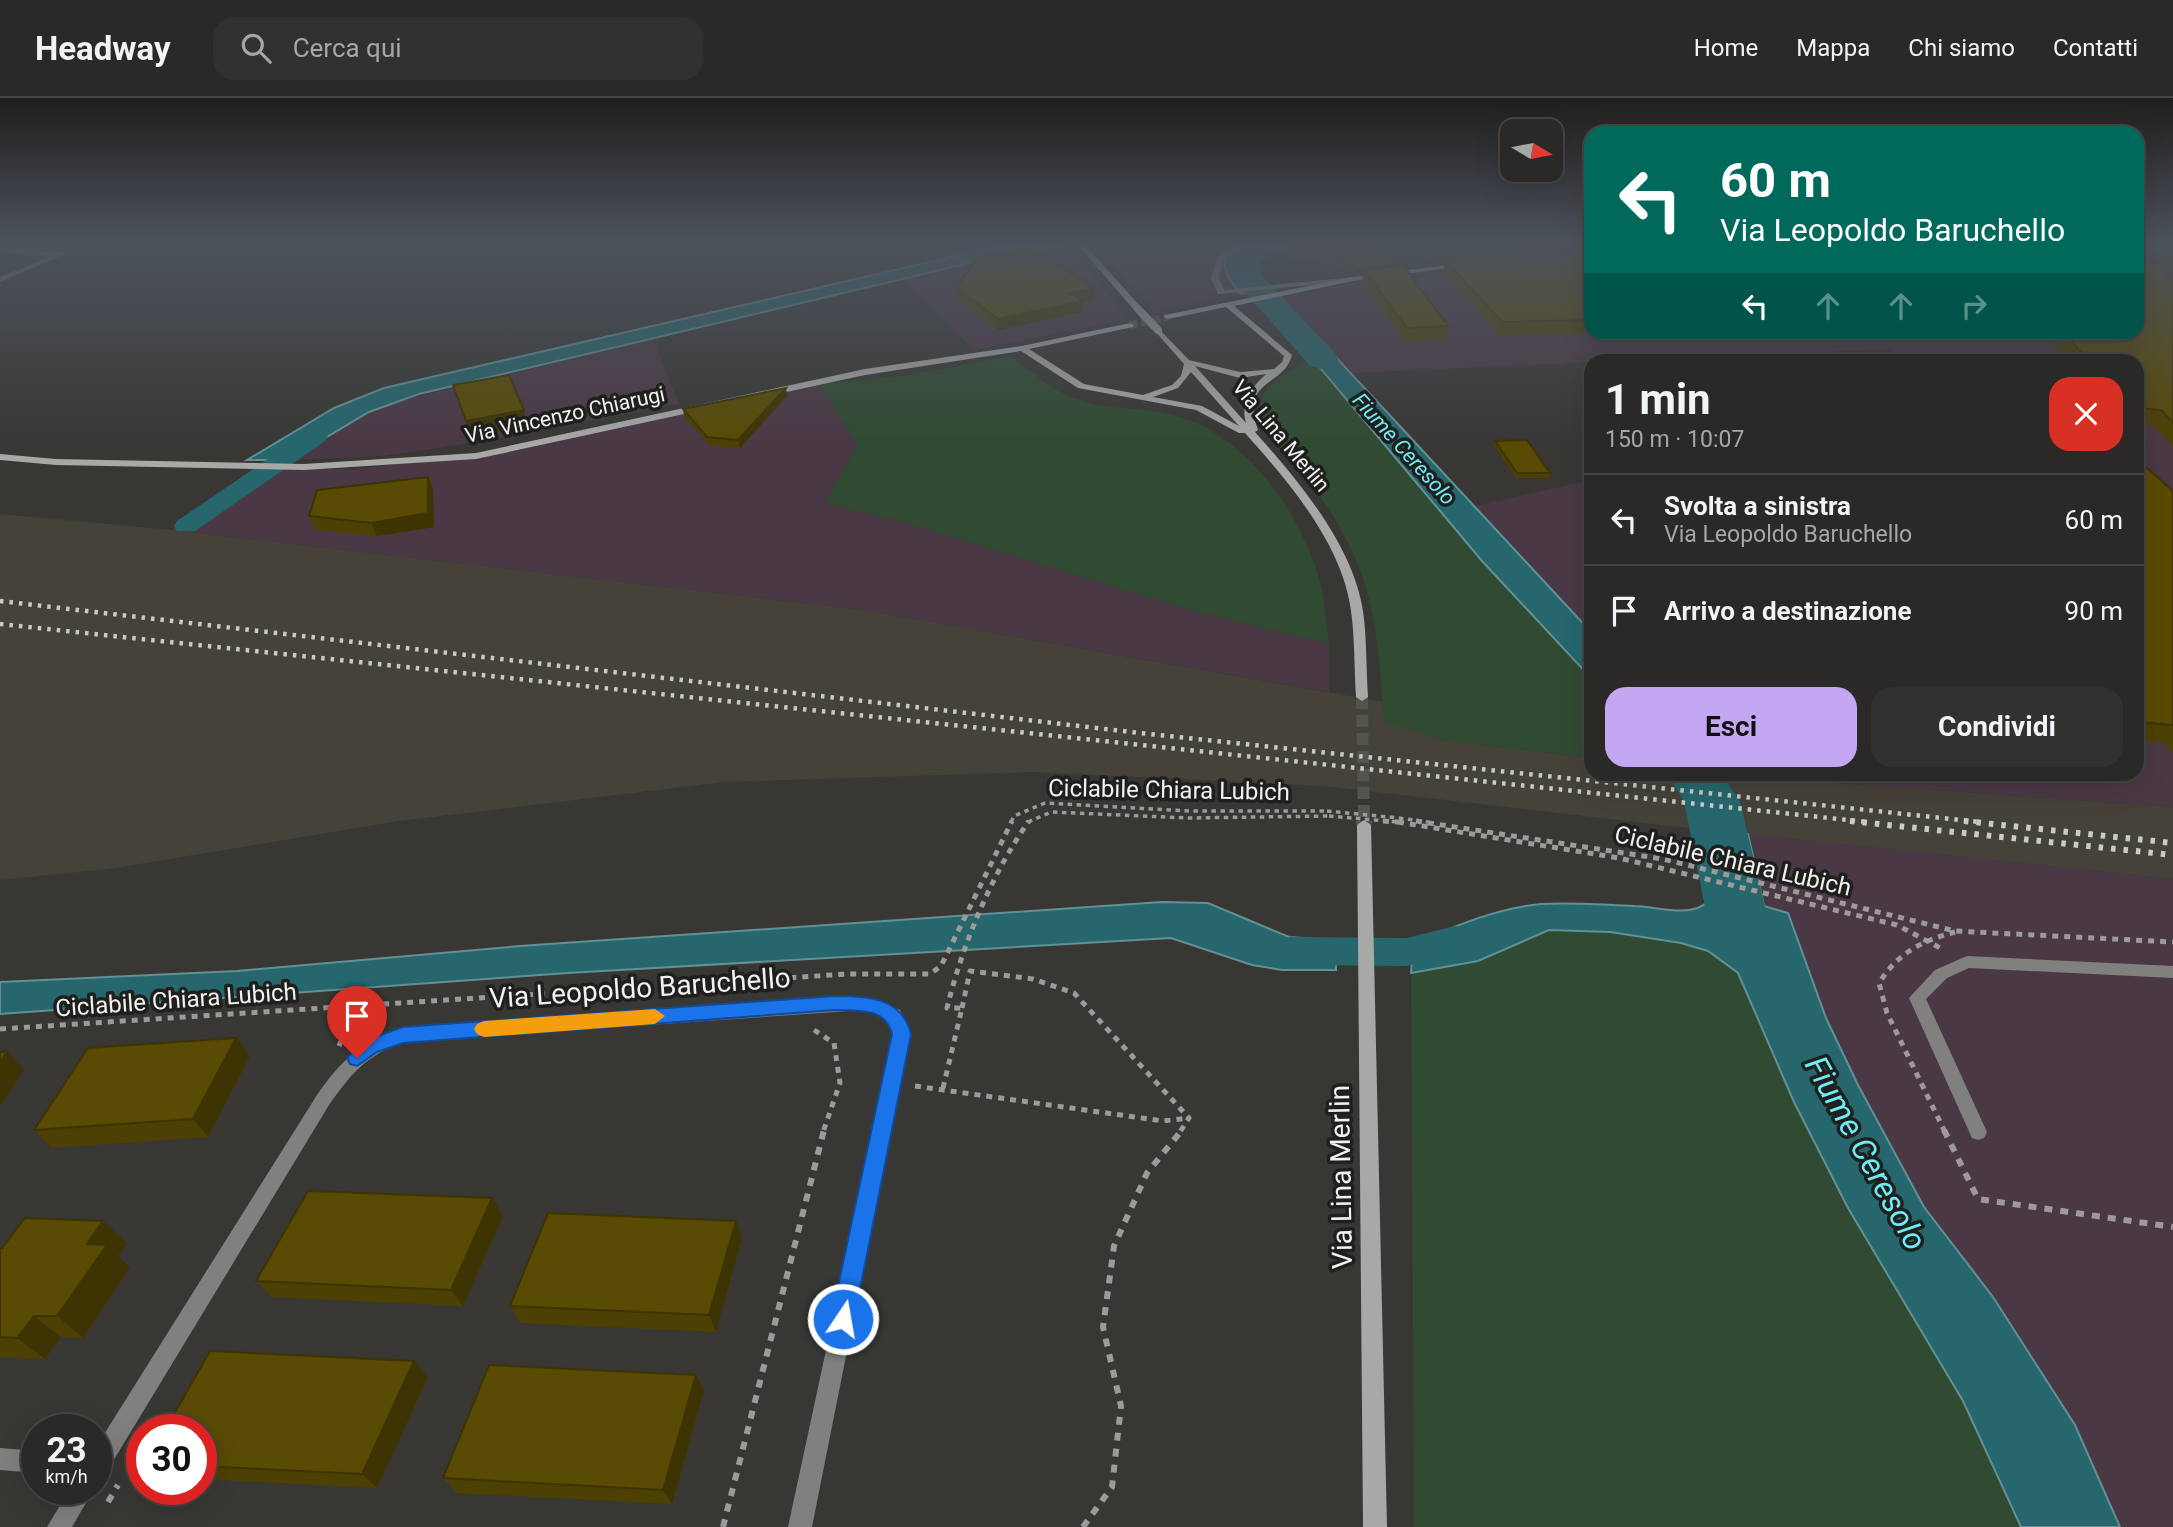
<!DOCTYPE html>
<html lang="it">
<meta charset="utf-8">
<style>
body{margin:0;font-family:Roboto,sans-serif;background:#32312f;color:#f1f3f6;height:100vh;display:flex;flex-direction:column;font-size:26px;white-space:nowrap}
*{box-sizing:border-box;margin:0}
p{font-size:23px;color:#a5a6a7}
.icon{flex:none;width:38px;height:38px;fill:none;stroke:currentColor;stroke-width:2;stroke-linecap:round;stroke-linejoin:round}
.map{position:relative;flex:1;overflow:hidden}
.panel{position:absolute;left:1584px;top:256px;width:560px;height:427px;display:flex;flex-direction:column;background:#2a2927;border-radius:21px;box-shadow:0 7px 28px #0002,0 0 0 2px #464544}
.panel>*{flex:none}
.banner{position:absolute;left:1584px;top:28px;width:560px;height:214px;border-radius:21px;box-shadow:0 7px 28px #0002,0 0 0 2px #464544;background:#00695c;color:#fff;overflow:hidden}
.needle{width:46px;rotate:100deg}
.buttons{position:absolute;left:1500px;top:21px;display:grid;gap:14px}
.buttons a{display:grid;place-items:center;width:63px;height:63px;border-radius:14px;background:#2a2927;box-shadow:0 7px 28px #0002,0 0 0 2px #464544;font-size:35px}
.speed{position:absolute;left:21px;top:1316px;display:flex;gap:14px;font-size:35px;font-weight:700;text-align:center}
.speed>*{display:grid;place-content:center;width:91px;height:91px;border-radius:50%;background:#2a2927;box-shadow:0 7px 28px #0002,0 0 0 2px #464544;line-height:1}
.speed small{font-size:18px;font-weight:400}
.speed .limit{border:10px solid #d22;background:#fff;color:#111}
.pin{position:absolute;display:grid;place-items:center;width:60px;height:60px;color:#fff;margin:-72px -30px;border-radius:50% 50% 50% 0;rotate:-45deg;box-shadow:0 0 7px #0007}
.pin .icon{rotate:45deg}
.me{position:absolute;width:77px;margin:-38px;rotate:12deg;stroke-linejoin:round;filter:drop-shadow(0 0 5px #0008)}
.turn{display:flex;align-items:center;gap:24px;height:147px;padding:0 21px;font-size:32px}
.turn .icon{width:91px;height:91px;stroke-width:2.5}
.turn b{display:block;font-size:49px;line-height:60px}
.lanes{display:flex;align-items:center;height:66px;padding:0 21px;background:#0003;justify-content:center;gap:35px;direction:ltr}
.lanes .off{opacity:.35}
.round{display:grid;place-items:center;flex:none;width:74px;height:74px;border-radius:21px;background:#32312f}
.headline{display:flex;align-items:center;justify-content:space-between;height:119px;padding:0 21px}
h1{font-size:42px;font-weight:700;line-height:52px}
.primary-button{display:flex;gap:14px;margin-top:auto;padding:14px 21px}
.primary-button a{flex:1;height:80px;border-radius:21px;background:#c4a7f1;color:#111;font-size:28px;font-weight:700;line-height:80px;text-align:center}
.primary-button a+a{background:#32312f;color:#f1f3f6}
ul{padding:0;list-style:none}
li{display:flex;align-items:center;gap:21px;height:91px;padding:0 21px;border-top:2px solid #464544}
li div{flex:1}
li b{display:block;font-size:26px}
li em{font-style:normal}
header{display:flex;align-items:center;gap:42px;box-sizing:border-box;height:98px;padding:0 35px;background:#2a2927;border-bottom:2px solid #464544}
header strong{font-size:33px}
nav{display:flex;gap:38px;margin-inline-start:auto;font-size:24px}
.search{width:490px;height:63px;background:#32312f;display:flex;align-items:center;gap:18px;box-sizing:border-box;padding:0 24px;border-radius:21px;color:#a5a6a7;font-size:26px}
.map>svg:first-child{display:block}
.built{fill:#444239}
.industrial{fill:#4a3945}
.green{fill:#304b32}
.water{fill:#25676d;stroke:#629094;stroke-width:2}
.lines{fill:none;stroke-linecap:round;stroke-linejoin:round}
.canal{fill:#25676d;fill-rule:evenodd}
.river{fill:#25676d;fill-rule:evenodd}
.secondary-tunnel-far2{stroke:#545350;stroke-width:8;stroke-dasharray:8 3.5;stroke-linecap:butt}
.secondary-tunnel-far1{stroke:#545350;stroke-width:12;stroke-dasharray:12 6;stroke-linecap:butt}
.secondary-tunnel{stroke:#545350;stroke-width:16;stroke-dasharray:16 8;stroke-linecap:butt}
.path-far2{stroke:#9c9b99;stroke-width:3.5;stroke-dasharray:4.5 4.5;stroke-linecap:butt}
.path-far1{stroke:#9c9b99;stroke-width:5;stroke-dasharray:6 6;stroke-linecap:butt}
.path{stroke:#9c9b99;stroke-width:6;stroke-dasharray:8 8;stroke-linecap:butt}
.lane{fill:#80817f;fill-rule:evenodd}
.street{fill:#80817f;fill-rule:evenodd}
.secondary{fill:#a8a9a7;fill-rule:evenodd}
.rail-far1{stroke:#cacac8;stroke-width:4.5;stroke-dasharray:3.5 6;stroke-linecap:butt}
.rail{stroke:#cacac8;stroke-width:6;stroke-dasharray:4.5 8;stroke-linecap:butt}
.path-bridge-far1{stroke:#9c9b99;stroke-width:3.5;stroke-dasharray:4.5 4.5;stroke-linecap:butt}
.path-bridge{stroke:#9c9b99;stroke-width:5;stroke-dasharray:6 6;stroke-linecap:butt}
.secondary-bridge{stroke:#a8a9a7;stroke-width:8}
.wall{fill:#4d4003}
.shaded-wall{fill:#3e3403}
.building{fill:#594a04;stroke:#3e3403;stroke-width:2}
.route{fill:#1a73e8;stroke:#114b97;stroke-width:2}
.slow{fill:#f59e0b}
.labels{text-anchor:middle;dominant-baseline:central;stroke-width:7;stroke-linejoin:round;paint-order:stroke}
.far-street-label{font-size:21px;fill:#f1f1ef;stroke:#1f1f1d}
.far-water-label{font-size:21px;font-style:italic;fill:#6debf7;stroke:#1f1f1d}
.street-label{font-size:24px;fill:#f1f1ef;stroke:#1f1f1d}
.near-street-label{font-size:28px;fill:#f1f1ef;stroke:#1f1f1d}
.near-water-label{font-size:32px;font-style:italic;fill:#6debf7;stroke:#1f1f1d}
</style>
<header>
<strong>Headway</strong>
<div class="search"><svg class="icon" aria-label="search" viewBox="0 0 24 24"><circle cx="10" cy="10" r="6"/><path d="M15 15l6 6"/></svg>Cerca qui</div>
<nav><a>Home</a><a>Mappa</a><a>Chi siamo</a><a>Contatti</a></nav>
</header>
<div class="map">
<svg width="2173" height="1429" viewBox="0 0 2173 1429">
<rect width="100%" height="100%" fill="#383734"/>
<path class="built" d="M0,416L172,432L864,512L1383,604L1386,624L1443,642L1591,660V676H1713L2173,709V781L1696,731L1324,688L1034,674L724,684L399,723L109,771L0,782Z"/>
<path class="industrial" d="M1093,147H1244L1225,160L1226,178L1241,196L1155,215Z
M1066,148L1129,221L974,252L905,181L1020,153Z
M1551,171L1591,234H2137L2173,183V709L1717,676H2137V262H1897L1891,251L1350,275L1281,200L1354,185Z
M653,241L679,306L490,342L384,358L288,362L349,324L384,307Z
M819,286L857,347L825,405L903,424L1190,512L1329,546V594L864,512L172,432L257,369L352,372L499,352Z
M1591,382V534L1475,408Z
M1748,736L2173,781V1429H2120L2075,1327L1993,1199L1924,1109L1858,987L1764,808Z"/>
<path class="green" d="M1010,258C1031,272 1050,291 1073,300C1105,313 1140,308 1173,317C1246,337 1296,408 1318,477C1325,499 1326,524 1329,546L1190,512L903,424L825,405L857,347L819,286L910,277Z
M1311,261L1482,463L1591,580V660L1443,642L1385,624C1380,576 1378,523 1362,477C1352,449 1334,417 1316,393C1297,367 1264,346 1261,310C1259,286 1292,270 1311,261Z
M1549,832L1610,834L1681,845L1708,853L1738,875L1794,1004L1848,1110L1963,1303L2021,1429H1414L1411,875L1478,863Z"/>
<path class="water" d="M1003,147L1066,148L1020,153L419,296L369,314L288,362H247L334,310L384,290Z
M1244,147H1296L1270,153L1257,163L1261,179L1272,190L1241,196C1231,184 1223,177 1225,160Z
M1281,200L1591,534V580L1482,463L1285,228L1260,206Z
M1696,731L1748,736L1764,808L1788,815L1826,920L1858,987L1924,1109L1993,1199L2075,1327L2120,1429H2021L1963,1303L1848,1110L1794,1004L1738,875L1708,853L1681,845L1610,834L1549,832L1478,863L1411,875L1413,846C1453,829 1496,810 1541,806C1572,804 1604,807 1634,808C1659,808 1699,824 1713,796Z
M1162,804L1208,805L1289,839L1336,842V872H1282L1252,867L1171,840L568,875L0,916V884L237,873L520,848Z"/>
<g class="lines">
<path class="canal" d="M317,331L328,338L325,343L195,433H177L174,428L177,423L309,333Z
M1455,828L1468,832L1474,842L1468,852L1407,868L1290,867L1277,863L1271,853L1277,843L1290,839L1407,840Z"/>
<path class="river" d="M1248,147H1279L1258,165L1262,178L1334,254L1338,261L1334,268L1322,271L1310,268L1238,186L1230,163Z
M1667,676H1721L1740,703L1765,809L1757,825L1735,831L1713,825L1705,809L1684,703Z"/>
<path class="secondary-tunnel-far2" d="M1130,227L1168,219"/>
<path class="secondary-tunnel-far1" d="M1362,599L1364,724"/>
<path class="secondary-tunnel" d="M1364,723V727"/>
<path class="path-far2" d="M1399,720L1428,724
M1011,724L1014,718L1045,705L1191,713H1327
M1028,724L1051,714L1188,720L1329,718
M1398,724H1401"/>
<path class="path-far1" d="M1416,723L1663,761L1955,833L2173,844
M1398,724L1619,760L1897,827L1944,852
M962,910L970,873L1033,881L1074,895L1189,1020L1180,1034
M0,931L847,876H930L941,868L1012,723
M814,932L834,945L840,985L823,1034
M339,948L356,908
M915,988L1163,1023L1189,1020
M943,990L962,910H947C962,848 992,775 1029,723
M1945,1034L1887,915L1879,885C1898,855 1921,843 1955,834"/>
<path class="path" d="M1944,1032L1978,1101L2173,1129
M108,1404L118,1387
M723,1429L824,1032
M1083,1429L1112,1389L1121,1308L1103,1229L1114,1148L1147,1075L1182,1032"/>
<path class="lane" d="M0,147H5L0,150Z
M1236,147H1244L1223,161L1219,180L1224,192L1353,179L1357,181L1353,183L1218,196L1211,180L1217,160Z
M1967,858L2173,868V880L1969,870L1947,880L1926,901L1987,1034L1984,1040L1978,1042L1972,1040L1909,900L1935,872Z"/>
<path class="street" d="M0,150L62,154L65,156L0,184V179L52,158L0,154Z
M865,899L900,912L910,936L812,1429H788L894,936L888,921L864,912L404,944C366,957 351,976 329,1007L104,1378L96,1381V1349L317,997C343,960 360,945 403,930Z
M0,1350L37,1353V1375L0,1372Z
M70,1391H94L72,1429H47Z"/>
<path class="secondary" d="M1078,147H1085L1141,209V213H1135Z
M1463,165L1465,168L1353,183L1234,208L1292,257C1284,289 1239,281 1258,332L1255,334C1298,382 1353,447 1363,513C1367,541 1366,571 1368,599L1362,603L1356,599C1354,571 1355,541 1351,513C1343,447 1288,383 1245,335H1239L1196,312L1078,290L1021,253L865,277L476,361L304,372L56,367L0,362V356L56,361L304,366L476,355L865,271L1022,248L1130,225L1134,227L1133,229L1029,251L1084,286L1143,297L1172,287L1181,278L1184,266L1154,232L1158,230L1189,262L1240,274L1274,271L1282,264L1284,258L1226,209L1168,221L1164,219L1165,217L1353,179ZM1195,268L1240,280L1266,276C1251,290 1240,304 1246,325ZM1191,274L1239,328L1202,308L1153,299L1178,290Z
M1364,722L1371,727L1387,1429H1363L1357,727Z"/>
<path class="rail-far1" d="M0,503L1131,634L1980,724
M0,526L1867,724"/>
<path class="rail" d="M1850,723L2173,757
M1964,723L2173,745"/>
<path class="path-bridge-far1" d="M1327,713L1399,720
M1329,718L1398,724"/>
<path class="path-bridge" d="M1383,723L1398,724"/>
<path class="secondary-bridge" d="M1138,211L1158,232"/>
</g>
<path class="wall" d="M1291,147L1341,156L1342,152L1395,168L1448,228L1445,242L1405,243L1362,185L1363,175L1355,176L1341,157V168L1290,160Z
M1423,147H1591V234H1868L1864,243L1595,239L1592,235L1499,237L1443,174L1445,165L1435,166L1422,151Z
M2137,147H2173V164L2172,166L2173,167V349L2152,327L2137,325V262H2068L2044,235L2042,234H2137Z
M956,190L1095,202L1083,204V214L998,232L957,201Z
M786,290L787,298L740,350L709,347L684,319L683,311Z
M1495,343L1550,375L1549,380H1516L1494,348Z
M2137,361L2173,393V655L2165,645L2137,642Z
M428,379L433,392L434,429L377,438L315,432L309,418Z
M236,940L250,958L208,1039L52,1050L34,1032Z
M492,1100L503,1118L463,1208L272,1199L256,1183Z
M736,1123L742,1140L716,1234L521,1225L510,1208Z
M127,1145L118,1158L130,1169L83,1240L61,1239L45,1261L0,1259V1150Z
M414,1263L428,1279L377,1390L201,1381V1332Z
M704,1292L672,1406L457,1395L443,1380Z"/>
<path class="shaded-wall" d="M1472,150L1470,161L1445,162V165L1435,166L1438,154Z
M1396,167L1395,171L1364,172L1363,175L1355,176L1356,172Z
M1095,190V202L1083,204V214L998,232V221L1070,195Z
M786,290L787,298L740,350L738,342Z
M524,312L528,327L471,338L466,323Z
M428,379L433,392L434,429L377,438L371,425Z
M236,940L250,958L208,1039L193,1021Z
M7,954L24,972L0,1008V964Z
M492,1100L503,1118L463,1208L451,1192Z
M103,1123L127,1145L118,1158L130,1169L83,1240L57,1218L87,1146Z
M736,1123L742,1140L716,1234L709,1217Z
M34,1218L61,1239L45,1261L17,1240Z
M414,1263L428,1279L377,1390L362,1376Z
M696,1277L704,1292L672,1406L663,1392Z"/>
<path class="building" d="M1291,147H1340L1342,161L1291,152Z
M1431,147H1591L1472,150L1438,154Z
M2137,147H2173V151H2166L2173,156V158L2144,157L2141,164L2173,167V176H2166L2173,182V325L2161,312L2137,310V262H2088L2063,234H2137Z
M1384,150L1396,167L1356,172L1342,152Z
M1032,151L1095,190L1070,195L1083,203L998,221L956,190L977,160Z
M1591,156V222L1502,224L1445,162Z
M1403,167L1448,228L1407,230L1364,172Z
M509,277L524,312L466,323L453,287Z
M786,290L738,342L707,339L683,311Z
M1527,342L1550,375H1517L1495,343Z
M2137,361L2173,393V627L2137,624Z
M428,379V415L371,425L309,418L317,392Z
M236,940L193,1021L34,1032L88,950Z
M0,954H7L0,964Z
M308,1093L492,1100L451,1192L256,1183Z
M548,1115L736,1123L709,1217L510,1208Z
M25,1120L103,1123L87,1146L107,1147L57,1218H34L17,1240L0,1239V1150H2Z
M210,1253L414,1263L362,1376L201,1368V1332H165Z
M489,1267L696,1277L663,1392L443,1380Z"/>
<linearGradient id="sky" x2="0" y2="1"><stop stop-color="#1f1e1d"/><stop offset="0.42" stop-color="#4d535c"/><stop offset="1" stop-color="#4d535c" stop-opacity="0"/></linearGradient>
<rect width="2173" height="347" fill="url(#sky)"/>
<path class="route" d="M835,898C867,898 902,899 911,936L854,1221L851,1229L843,1233L834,1229L831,1221L892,936C886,909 857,913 835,912L403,945L377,954L357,968L350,966L347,960L363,943L403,929Z"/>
<path class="slow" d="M655,911L665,918L655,926L484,939L477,936L474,931L477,926L484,923Z"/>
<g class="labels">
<g class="far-street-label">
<text transform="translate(565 317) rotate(-12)">Via Vincenzo Chiarugi</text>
<text transform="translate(1281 338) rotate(50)">Via Lina Merlin</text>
</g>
<g class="far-water-label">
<text transform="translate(1404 351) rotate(48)">Fiume Ceresolo</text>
</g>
<g class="street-label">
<text transform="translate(1169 692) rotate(1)">Ciclabile Chiara Lubich</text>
<text transform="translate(1733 763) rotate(13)">Ciclabile Chiara Lubich</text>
<text transform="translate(176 902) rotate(-4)">Ciclabile Chiara Lubich</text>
</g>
<g class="near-street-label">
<text transform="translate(640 890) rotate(-4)">Via Leopoldo Baruchello</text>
<text transform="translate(1341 1079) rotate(-91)">Via Lina Merlin</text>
</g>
<g class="near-water-label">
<text transform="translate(1866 1055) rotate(61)">Fiume Ceresolo</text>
</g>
</g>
</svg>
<div class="buttons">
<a><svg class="needle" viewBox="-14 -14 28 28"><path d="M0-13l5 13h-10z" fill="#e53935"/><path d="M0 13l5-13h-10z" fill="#a5a6a7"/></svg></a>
</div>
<div class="speed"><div>23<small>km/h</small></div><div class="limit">30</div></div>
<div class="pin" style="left:357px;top:960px;background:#d93025"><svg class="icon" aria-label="arrive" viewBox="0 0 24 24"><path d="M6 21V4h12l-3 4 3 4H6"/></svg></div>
<svg class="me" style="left:843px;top:1221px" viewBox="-20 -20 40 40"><circle r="17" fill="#1a73e8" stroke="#fff" stroke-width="3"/><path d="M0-11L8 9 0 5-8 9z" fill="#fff"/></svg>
<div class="banner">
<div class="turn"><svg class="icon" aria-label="left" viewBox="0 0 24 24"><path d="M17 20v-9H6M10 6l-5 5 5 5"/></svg><div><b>60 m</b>Via Leopoldo Baruchello</div></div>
<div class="lanes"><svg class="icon" aria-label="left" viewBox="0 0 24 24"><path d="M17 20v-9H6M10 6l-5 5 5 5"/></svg><svg class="icon off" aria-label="ahead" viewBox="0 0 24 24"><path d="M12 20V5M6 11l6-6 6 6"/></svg><svg class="icon off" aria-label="ahead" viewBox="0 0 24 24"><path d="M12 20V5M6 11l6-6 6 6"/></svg><svg class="icon off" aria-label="right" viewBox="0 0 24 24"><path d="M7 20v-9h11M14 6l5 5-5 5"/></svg></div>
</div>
<section class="panel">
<div class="headline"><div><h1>1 min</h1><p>150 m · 10:07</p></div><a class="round" style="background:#d93025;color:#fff"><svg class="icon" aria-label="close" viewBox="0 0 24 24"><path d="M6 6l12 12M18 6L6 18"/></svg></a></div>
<ul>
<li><svg class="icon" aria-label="left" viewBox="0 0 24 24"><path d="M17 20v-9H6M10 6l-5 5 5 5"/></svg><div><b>Svolta a sinistra</b><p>Via Leopoldo Baruchello</p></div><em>60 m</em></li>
<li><svg class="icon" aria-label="arrive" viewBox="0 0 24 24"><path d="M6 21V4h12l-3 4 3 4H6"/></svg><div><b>Arrivo a destinazione</b></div><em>90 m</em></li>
</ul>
<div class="primary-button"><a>Esci</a><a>Condividi</a></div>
</section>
</div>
